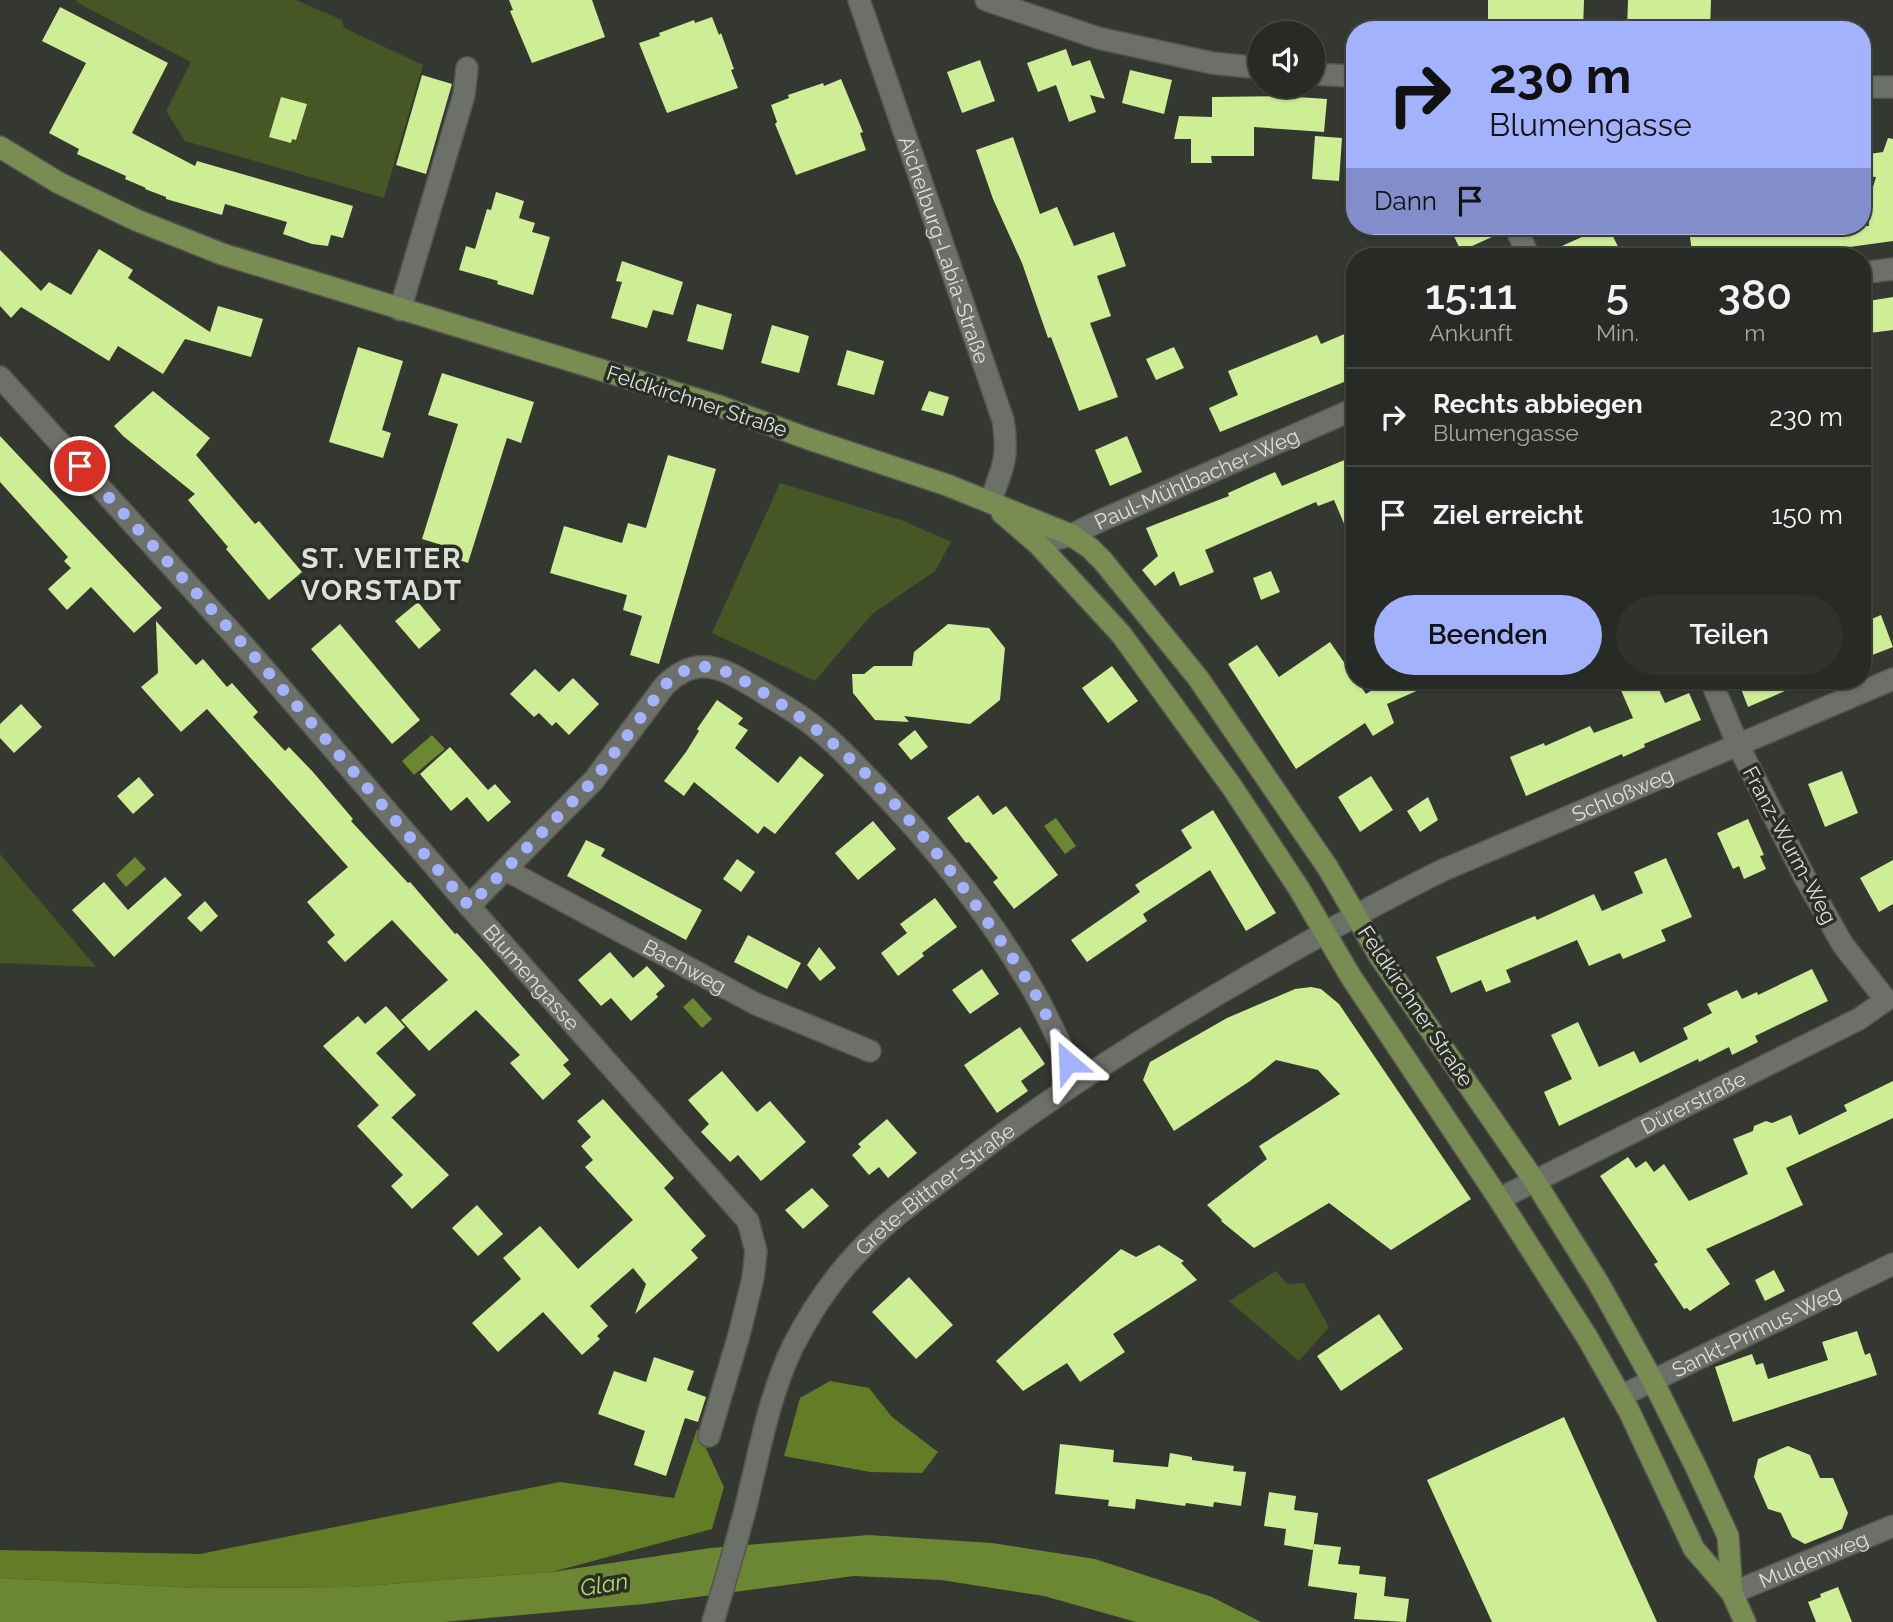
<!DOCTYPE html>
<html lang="de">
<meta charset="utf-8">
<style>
body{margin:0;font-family:Raleway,sans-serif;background:#30322d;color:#f1f3f6;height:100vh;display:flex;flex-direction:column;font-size:26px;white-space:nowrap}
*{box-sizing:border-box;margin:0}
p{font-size:23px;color:#a5a7a7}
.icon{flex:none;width:38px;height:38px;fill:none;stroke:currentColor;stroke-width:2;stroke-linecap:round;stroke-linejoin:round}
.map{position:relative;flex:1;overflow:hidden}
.panel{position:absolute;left:1346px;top:248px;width:525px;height:441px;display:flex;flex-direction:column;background:#282a25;border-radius:28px;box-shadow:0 2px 5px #0004,0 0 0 2px #444642}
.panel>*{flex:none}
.guide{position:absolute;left:1346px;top:21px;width:525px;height:214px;border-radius:28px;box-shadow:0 2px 5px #0004,0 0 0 2px #444642;background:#a3b2fd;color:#111;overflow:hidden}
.controls{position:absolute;left:1248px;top:21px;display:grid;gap:14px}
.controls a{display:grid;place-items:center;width:77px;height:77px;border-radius:50%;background:#282a25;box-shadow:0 2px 5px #0004,0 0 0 2px #444642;font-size:35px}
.pin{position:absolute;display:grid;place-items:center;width:60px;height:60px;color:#fff;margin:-30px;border:4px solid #fff;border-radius:50%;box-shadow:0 2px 7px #0007}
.me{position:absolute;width:77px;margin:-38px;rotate:334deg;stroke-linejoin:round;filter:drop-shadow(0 0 5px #0008)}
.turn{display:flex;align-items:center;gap:24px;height:147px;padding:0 28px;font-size:32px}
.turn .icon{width:91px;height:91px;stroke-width:2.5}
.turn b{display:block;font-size:49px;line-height:60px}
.then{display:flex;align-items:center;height:66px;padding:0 28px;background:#0003;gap:14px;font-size:26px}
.eta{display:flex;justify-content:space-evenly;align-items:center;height:119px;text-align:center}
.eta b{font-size:42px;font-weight:600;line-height:49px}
.action{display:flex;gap:14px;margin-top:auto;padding:14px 28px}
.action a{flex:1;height:80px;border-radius:42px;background:#a3b2fd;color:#111;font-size:28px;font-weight:600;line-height:80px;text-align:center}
.action a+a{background:#30322d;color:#f1f3f6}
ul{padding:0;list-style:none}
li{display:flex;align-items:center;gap:21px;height:98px;padding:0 28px;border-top:2px solid #444642}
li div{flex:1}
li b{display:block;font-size:26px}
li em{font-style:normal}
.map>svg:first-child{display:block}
.green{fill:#465725}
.forest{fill:#627d26}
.water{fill:#6b8731}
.building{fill:#ceee96}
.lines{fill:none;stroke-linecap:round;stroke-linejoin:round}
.minor-casing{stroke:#53554f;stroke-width:24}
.major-casing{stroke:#53554f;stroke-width:24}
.minor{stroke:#6d7069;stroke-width:21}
.major{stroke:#798c52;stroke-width:21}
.route{stroke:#a3b2fd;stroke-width:12;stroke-dasharray:0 21.6}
.labels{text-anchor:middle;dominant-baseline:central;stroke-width:7;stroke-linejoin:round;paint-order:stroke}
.street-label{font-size:21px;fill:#dddfda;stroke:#2b2e27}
.water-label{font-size:23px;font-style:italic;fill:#b3d967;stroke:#2b2e27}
.district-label{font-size:28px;font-weight:bold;letter-spacing:2px;fill:#dddfda;stroke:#2b2e27}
</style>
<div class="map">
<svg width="1893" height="1622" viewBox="0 0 1893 1622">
<rect width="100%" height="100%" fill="#353831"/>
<path class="green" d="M77,0H296L342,20L344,28L423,65L384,198L185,141L166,111L191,62L76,2Z
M780,483L904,521L951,542L935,571L872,614L815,681L712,633Z
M0,854L96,967L0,963Z
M1276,1271L1287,1284L1304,1283L1329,1327L1299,1361L1229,1301Z"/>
<path class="forest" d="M830,1381L869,1388L892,1417L938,1452L922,1473L870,1472L784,1456L800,1398Z
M697,1429L724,1487L712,1529L552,1572L350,1587L199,1588L0,1578V1550L200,1554L560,1482L674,1498Z"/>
<path class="water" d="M432,735L445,749L414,775L402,761Z
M1056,818L1076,846L1065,854L1044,826Z
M135,857L146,869L126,887L116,875Z
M693,998L712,1019L702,1028L683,1007Z
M869,1535L992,1543L1095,1559L1212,1597L1261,1622H1136L1044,1596L941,1580L854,1576L644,1604L444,1622H0V1578L199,1588L350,1587L552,1572L710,1548Z"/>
<path class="building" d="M509,0H592L605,37L532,63L510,11L513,10Z
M1488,0H1584L1583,30H1488Z
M1628,0H1711L1710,30H1627Z
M60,7L168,63L132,133L195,166L197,161L353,206L343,238L331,235L328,246L312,244L283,234L287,222L225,204L222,215L166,199V197L145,189L146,188L125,179L126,176L77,154L79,149L49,133L86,63L42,41Z
M712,17L719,35L721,33L734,69L731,70L738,88L667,113L639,43L660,36L659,33L694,20L695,23Z
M1066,49L1072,66L1090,60L1105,99L1090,95L1096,112L1069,122L1056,85L1038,92L1027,63Z
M980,60L995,101L962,113L947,72Z
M1130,70L1172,80L1164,114L1122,103Z
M422,75L452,84L426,174L396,165Z
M841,79L863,132L860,133L866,150L796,175L775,124L777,122L771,105L789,98L788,95L823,83L824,86Z
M1282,96L1327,99L1324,132L1254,127V156H1211L1212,163H1191V139H1174L1179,116L1212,117V97Z
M281,97L307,104L296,140L292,139L291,143L269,137Z
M1315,136L1342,138L1339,181L1312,179Z
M1013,137L1040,214L1057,207L1074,246L1114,232L1126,266L1097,276L1111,316L1090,323L1118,397L1079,411L1051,337L1048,338L1022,263L993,199L976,150Z
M1888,138L1893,139V241L1777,257H1693L1689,231L1720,226H1869L1868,204L1876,177L1862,176V155L1883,152Z
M496,192L524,201L519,218L535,223L532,232L550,237L533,295L497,284L498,281L459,270L466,246L475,249L487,209L491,210Z
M1449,226H1502L1503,232L1461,251Z
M1606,226H1608L1623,257H1542V255Z
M99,249L133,270L128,278L210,332L218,306L263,319L251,357L185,339L163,374L118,346L109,361L21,307L11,318L0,306V250L41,291L49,282L71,295Z
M622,261L683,282L673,315L653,310L647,328L611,318L622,282L616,281Z
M1893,297V330L1862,334V302Z
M697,304L732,314L723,350L687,341Z
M772,325L809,336L799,373L761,363Z
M1354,330V378L1220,432L1209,408L1238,395L1228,371L1317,335L1321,344Z
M358,347L403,361L382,430L391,433L383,458L329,442Z
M1174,347L1184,368L1156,380L1146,359Z
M847,350L884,361L874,395L837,385Z
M442,373L534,402L521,443L507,438L468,563L442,554L445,546L422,539L458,424L428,415Z
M153,391L210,438L196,455L255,524L259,521L302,572L269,600L226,549L228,547L188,500L195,494L123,436L114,426Z
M929,391L949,397L943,416L921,410Z
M0,436L162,608L134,633L91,587L67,610L48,589L71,568L64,561L68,557L0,482Z
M1127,436L1142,472L1110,486L1095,450Z
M668,455L716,469L659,664L630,655L642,616L623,610L627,595L550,573L564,526L622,543L628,523L646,528Z
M1354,456V547L1334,500L1318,506L1316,502L1205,550L1214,572L1180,586L1174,571L1155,586L1142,570L1158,556L1146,528L1229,496L1228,493L1275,472L1282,486Z
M1271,571L1280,592L1261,600L1253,578Z
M418,602L441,630L419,649L395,621Z
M1881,615L1893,647L1862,659V623Z
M156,621L196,665L203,659L227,687L232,683L258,712L253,717L285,751L289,747L313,772L353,819L351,821L408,883L410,882L455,934L457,933L480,958L569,1060L563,1065L571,1074L543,1100L510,1063L520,1055L476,1010L429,1051L401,1020L448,980L392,920L345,962L327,942L335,935L307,902L348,867L207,709L181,732L141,687L158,673Z
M340,624L420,720L392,744L311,649Z
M948,624L989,628L1005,648L1000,700L970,724L904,716L909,722L875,720L853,693L852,674H864L874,666H912L914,652Z
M1330,642L1366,694L1386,681H1439L1387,704L1394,723L1373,736L1365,723L1296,769L1228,664L1257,645L1279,677Z
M1112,666L1138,701L1108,723L1082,688Z
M535,669L559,692L573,678L599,704L569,735L556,722L552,726L539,713L534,717L510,694Z
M1636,681H1655L1665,703L1689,693L1701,720L1644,744L1645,747L1623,757L1622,754L1526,796L1510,757L1544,743L1545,746L1590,726L1594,733L1633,718L1620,688Z
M1738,681H1808L1748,707Z
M717,700L743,718L738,724L748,730L735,748L778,783L800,756L824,775L775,834L764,826L758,834L694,782L684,796L664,781L686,752L699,731L697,729Z
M21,704L42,727L14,753L0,738V724Z
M915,730L928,747L911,760L898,744Z
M450,747L488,790L495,784L511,802L488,822L467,797L451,811L420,774Z
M1842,771L1858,813L1825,827L1808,784Z
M1371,776L1393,810L1360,832L1338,797Z
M139,777L154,795L133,814L117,796Z
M978,795L993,815L1006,806L1058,875L1014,909L993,882L998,878L969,842L966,843L947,818Z
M1428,797L1438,820L1420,832L1407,811Z
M1213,810L1276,913L1246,931L1210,870L1143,914L1147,921L1087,962L1071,940L1140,892L1135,885L1192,848L1181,830Z
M1748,819L1764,855L1760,856L1766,869L1744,879L1739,866L1733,869L1717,833Z
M873,821L896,849L858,880L835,853Z
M586,840L605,849L601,856L702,910L686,940L567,876Z
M1666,858L1692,917L1661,930L1666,941L1623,959L1620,953L1589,966L1577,940L1506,970L1511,982L1486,992L1481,980L1451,993L1436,957L1535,916L1537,920L1594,894L1602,911L1643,893L1634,872Z
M737,859L755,872L741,892L723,879Z
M1893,860V904L1879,912L1860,878Z
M165,877L182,895L114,957L72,910L104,882L128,910Z
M935,898L957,927L922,953L924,956L898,976L881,953L907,933L900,924Z
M205,901L218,916L201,932L187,918Z
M748,935L801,963L787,989L734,962Z
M819,947L836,968L820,981L807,965Z
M610,952L633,978L647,966L665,986L656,994L658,997L631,1021L611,998L601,1006L578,980Z
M982,969L999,994L970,1014L952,990Z
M1812,969L1828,1001L1755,1036L1758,1042L1732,1055L1729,1047L1699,1062L1698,1059L1559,1126L1544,1092L1572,1079L1551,1035L1578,1022L1599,1067L1634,1051L1640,1063L1688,1039L1683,1028L1712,1013L1707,1004L1737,990L1742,999L1757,992L1758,995Z
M1311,987L1321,989L1339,1004L1471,1199L1391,1250L1329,1203L1254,1248L1221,1221L1222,1220L1207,1205L1267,1159L1259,1146L1340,1094L1318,1070L1276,1060L1250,1081L1174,1131L1143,1080L1150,1062L1227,1018L1295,989Z
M386,1006L405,1027L376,1053L416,1095L391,1118L323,1046L358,1016L365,1024Z
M1020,1027L1045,1064L1021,1081L1028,1091L997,1113L964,1065Z
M722,1071L757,1112L770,1101L806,1142L761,1181L738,1155L730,1162L701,1132L709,1124L688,1100Z
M1893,1081V1118L1786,1168L1803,1205L1706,1249L1730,1284L1690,1311L1687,1308L1684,1309L1654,1264L1658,1262L1600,1176L1628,1157L1636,1168L1646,1161L1654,1172L1664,1164L1689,1201L1748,1174L1733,1139L1753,1131L1754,1126L1766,1121L1772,1123L1791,1115L1799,1135L1847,1111L1844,1105Z
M603,1099L674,1178L664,1188L706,1236L691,1250L698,1258L635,1314L646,1284L633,1268L590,1306L608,1326L597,1336L600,1339L582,1355L543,1312L498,1352L472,1323L521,1279L503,1258L540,1226L578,1269L633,1220L585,1167L593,1160L581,1146L591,1137L577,1121Z
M379,1105L449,1175L412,1209L391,1186L403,1175L357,1126Z
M887,1119L917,1153L888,1178L879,1167L869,1175L852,1155L861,1147L858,1144Z
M812,1188L829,1206L803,1229L785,1210Z
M477,1205L503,1234L478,1256L452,1228Z
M1159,1245L1184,1261L1181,1263L1197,1280L1113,1334L1125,1352L1080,1382L1067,1363L1023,1391L996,1361L1121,1249L1136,1257Z
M1774,1270L1785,1291L1765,1301L1755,1280Z
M909,1277L953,1325L916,1359L872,1312Z
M1379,1314L1403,1349L1341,1391L1317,1356Z
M1857,1331L1865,1355L1870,1353L1877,1375L1733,1422L1715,1367L1752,1354L1756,1365L1763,1363L1768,1379L1828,1360L1822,1342Z
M654,1357L694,1371L687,1390L706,1397L698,1422L685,1418L666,1476L634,1465L645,1431L598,1414L614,1371L646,1382Z
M1564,1417L1657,1622H1492L1427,1480Z
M1060,1444L1114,1450L1113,1462L1168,1467L1170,1453L1192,1457V1460L1234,1466L1233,1471L1246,1472L1241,1506L1214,1502L1213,1507L1186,1503L1185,1506L1136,1499L1135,1509L1108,1506L1109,1500L1055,1494Z
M1788,1446L1810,1455L1820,1478H1833L1848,1513L1842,1529L1805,1544L1792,1537L1781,1513L1768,1509L1754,1477L1758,1459Z
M1269,1492L1296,1496L1294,1510L1318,1513L1313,1550L1284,1545L1286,1529L1264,1526Z
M1314,1544L1341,1547L1338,1564L1360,1566L1359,1574L1386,1577L1384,1596L1409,1599L1406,1622L1354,1619L1357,1593L1308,1586Z
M1838,1587L1852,1622H1816L1808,1602L1821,1597L1820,1594Z"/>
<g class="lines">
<g class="minor-casing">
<g id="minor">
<path id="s1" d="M859,0L1003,420C1009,458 1003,467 990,502"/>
<path d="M986,0L1098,38L1212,63L1260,68"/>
<path d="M1312,74L1354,76"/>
<path d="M1862,87H1893"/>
<path d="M1515,226L1529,257"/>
<path d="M1862,273L1893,269"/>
<path d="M400,310L464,95L467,68"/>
<path id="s2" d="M0,377L254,657L469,906L748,1221L756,1251L753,1278L739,1335L709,1436"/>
<path id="s3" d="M1038,544L1071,535L1102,520L1354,409"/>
<path id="s4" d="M506,870L756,1004L870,1051"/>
<path d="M469,906L594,780L665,685C700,650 729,672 764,693C776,701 789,708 800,716C828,735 851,760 874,784C934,846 990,916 1033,990C1050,1019 1063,1051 1077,1081"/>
<path id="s5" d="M1499,1199L1859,1019L1886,1000L1843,945L1804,876L1738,745L1711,681"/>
<path id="s6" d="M1621,1396L1893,1264"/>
<path id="s7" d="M1732,1593L1893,1526"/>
<path id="s8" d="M713,1622C724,1585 735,1548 745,1510C759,1455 768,1398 793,1346C811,1311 835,1275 863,1247C890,1218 925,1194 957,1169C1039,1104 1127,1048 1218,994C1291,951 1365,909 1441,871L1893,679"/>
</g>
</g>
<g class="major-casing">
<path id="major" d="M0,147L59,183L136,220L222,254L719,406L809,439L947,485L1071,535L1090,548L1103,561L1198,678L1328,868L1380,957L1534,1180L1599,1284L1653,1381L1695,1465L1728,1536L1732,1593
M1002,513L1038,544L1121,634L1232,787L1298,887L1351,977L1499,1199L1587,1337L1629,1411L1694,1549L1732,1593L1745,1622"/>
</g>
<use href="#minor" class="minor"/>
<use href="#major" class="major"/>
</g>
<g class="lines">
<path class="route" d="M80,466L254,656L469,906L594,780L665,685C700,650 729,672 764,693C852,747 920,827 980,911C998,937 1017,963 1033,990C1046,1013 1057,1038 1068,1062"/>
</g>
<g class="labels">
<g class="street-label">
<text stroke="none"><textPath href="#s1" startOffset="264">Aichelburg-Labia-Straße</textPath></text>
<text transform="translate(697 401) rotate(18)">Feldkirchner Straße</text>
<text stroke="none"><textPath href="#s3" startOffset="172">Paul-Mühlbacher-Weg</textPath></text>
<text stroke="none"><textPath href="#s8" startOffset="1298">Schloßweg</textPath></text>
<text transform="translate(1790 845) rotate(62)">Franz-Wurm-Weg</text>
<text stroke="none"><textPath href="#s4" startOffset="203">Bachweg</textPath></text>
<text stroke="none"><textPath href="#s2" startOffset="802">Blumengasse</textPath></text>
<text transform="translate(1416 1006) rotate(56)">Feldkirchner Straße</text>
<text stroke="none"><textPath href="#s5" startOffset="217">Dürerstraße</textPath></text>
<text stroke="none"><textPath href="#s8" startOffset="502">Grete-Bittner-Straße</textPath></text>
<text stroke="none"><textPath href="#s6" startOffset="150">Sankt-Primus-Weg</textPath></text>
<text stroke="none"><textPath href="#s7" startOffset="88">Muldenweg</textPath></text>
</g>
<g class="water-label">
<text transform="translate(604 1584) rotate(-9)">Glan</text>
</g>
<g class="district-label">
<text x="382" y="558">ST. VEITER<tspan x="382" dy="32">VORSTADT</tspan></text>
</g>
</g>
</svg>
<div class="controls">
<a><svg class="icon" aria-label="sound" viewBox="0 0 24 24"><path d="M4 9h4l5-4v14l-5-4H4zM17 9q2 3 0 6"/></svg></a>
</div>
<div class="pin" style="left:80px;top:466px;background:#d93025"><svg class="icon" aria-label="arrive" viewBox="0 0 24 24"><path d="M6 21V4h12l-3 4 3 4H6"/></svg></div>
<svg class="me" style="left:1068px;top:1062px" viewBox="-20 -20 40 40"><path d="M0-17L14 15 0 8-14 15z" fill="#a3b2fd" stroke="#fff" stroke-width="4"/></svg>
<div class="guide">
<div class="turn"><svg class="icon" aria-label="right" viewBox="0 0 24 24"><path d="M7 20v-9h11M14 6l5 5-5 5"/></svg><div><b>230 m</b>Blumengasse</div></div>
<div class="then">Dann<svg class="icon" aria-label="arrive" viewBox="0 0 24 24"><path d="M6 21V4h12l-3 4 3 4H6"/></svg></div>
</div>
<section class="panel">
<div class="eta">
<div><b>15:11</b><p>Ankunft</p></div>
<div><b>5</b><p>Min.</p></div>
<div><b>380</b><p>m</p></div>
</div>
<ul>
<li><svg class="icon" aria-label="right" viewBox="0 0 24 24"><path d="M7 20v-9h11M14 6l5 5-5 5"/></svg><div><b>Rechts abbiegen</b><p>Blumengasse</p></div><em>230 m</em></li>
<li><svg class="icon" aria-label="arrive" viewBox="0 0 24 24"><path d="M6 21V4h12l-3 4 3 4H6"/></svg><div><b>Ziel erreicht</b></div><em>150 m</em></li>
</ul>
<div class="action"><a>Beenden</a><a>Teilen</a></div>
</section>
</div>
